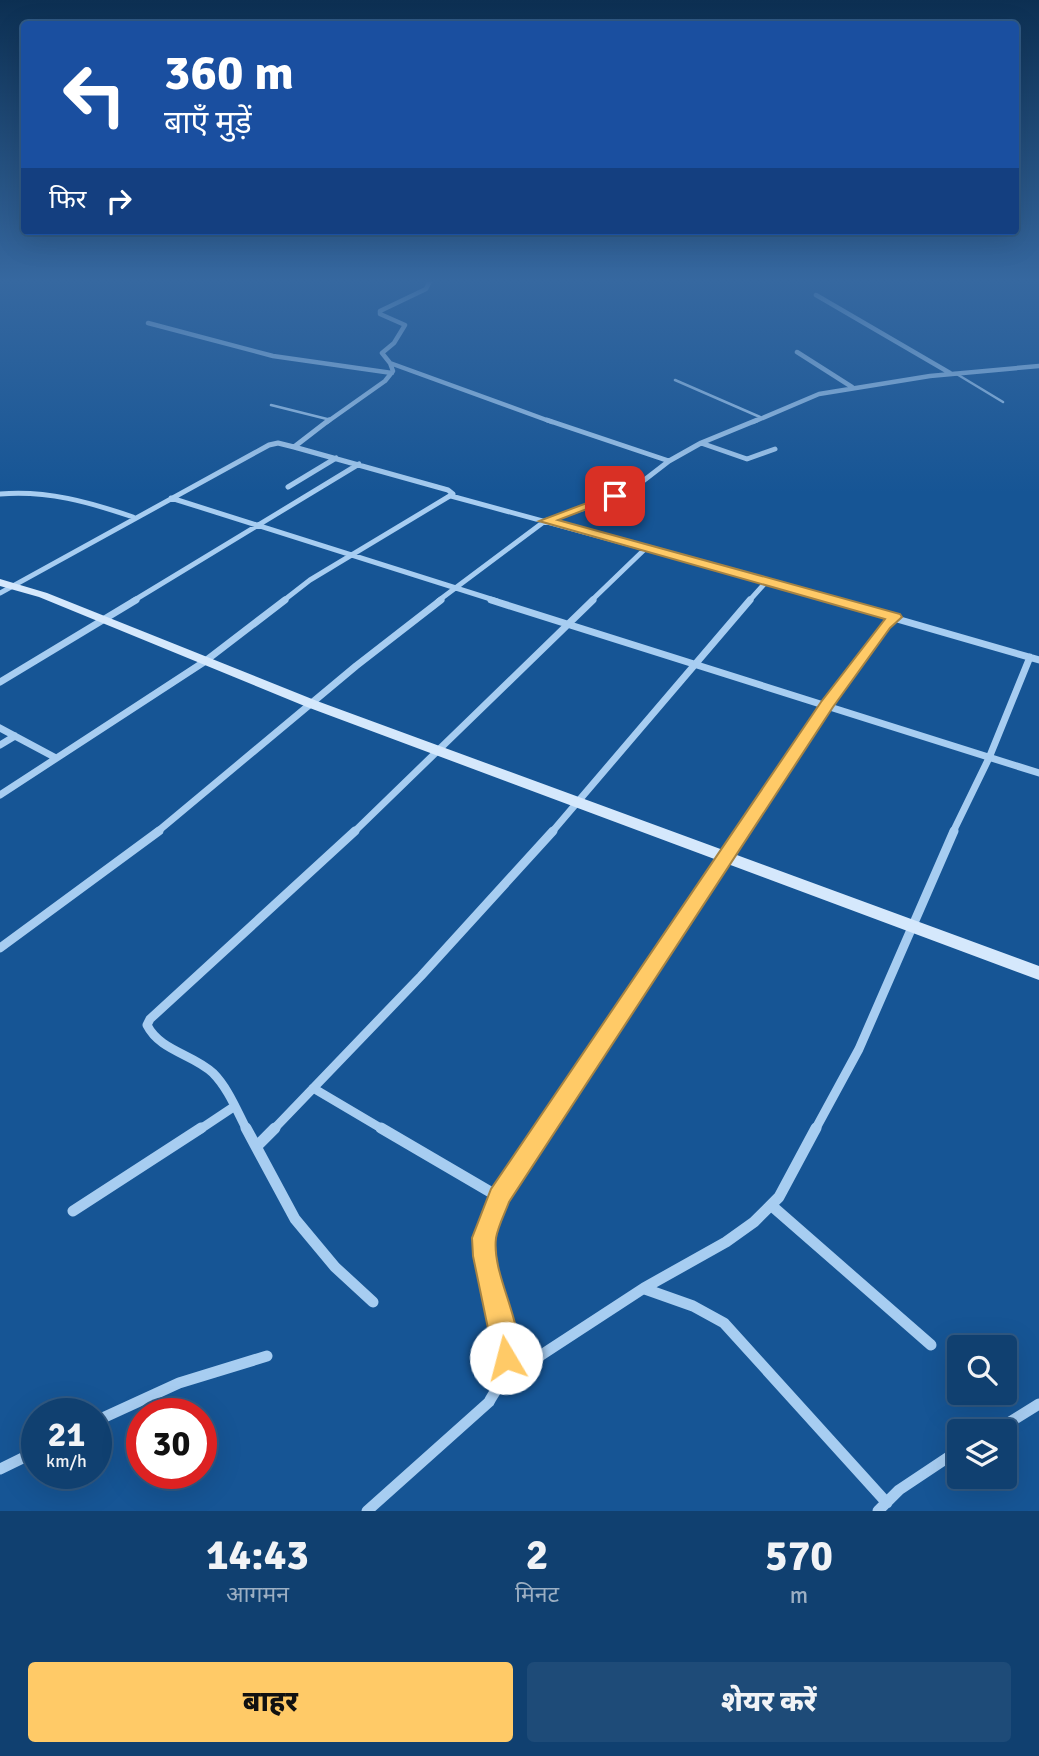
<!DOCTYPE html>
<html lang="hi">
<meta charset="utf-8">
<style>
body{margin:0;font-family:Signika,"Noto Sans Devanagari",sans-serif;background:#1e4b78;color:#f1f3f6;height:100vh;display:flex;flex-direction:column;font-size:26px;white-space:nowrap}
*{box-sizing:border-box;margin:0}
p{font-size:23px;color:#9cafc3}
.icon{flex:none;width:38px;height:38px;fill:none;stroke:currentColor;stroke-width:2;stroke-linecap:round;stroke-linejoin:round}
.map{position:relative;height:1511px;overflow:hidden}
.side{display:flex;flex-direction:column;background:#104070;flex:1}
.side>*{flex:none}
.guide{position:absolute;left:21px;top:21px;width:998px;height:214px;border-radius:7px;box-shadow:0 7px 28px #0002,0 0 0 2px #305983;background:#1a4fa0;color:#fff;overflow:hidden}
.fabs{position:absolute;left:947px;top:1335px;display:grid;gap:14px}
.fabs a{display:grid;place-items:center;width:70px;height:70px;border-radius:7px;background:#104070;box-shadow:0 7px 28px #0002,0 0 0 2px #305983;font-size:35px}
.speed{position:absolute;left:21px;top:1398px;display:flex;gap:14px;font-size:35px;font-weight:700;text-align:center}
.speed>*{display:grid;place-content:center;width:91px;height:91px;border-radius:50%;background:#104070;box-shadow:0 7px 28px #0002,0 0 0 2px #305983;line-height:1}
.speed small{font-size:18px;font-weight:400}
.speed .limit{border:10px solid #d22;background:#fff;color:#111}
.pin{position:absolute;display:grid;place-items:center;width:60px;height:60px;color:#fff;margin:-30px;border-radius:14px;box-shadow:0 4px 10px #0006}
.me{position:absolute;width:77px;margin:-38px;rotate:352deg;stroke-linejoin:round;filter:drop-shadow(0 0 5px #0008)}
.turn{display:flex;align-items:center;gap:24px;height:147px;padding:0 28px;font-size:32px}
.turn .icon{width:91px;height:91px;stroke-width:2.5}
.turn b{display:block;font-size:49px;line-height:60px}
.then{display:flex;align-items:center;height:66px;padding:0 28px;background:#0003;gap:14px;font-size:26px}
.eta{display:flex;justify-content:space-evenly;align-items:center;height:119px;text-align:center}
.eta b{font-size:42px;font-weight:800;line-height:49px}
.primary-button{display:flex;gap:14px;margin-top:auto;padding:14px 28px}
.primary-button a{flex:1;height:80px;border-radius:7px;background:#ffca67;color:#111;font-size:28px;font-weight:800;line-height:80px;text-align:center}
.primary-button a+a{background:#1e4b78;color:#f1f3f6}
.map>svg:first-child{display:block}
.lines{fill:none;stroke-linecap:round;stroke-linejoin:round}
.service{stroke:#a7cdf1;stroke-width:2.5}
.minor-far4{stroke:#a7cdf1;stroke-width:4.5}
.minor-far3{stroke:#a7cdf1;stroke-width:5}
.minor-far2{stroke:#a7cdf1;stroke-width:7}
.minor-far1{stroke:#a7cdf1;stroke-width:9}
.minor{stroke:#a7cdf1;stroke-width:11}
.secondary{fill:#d5e8fc;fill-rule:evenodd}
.route{fill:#ffca67;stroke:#a68343;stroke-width:2}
</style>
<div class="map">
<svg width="1039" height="1511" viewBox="0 0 1039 1511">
<rect width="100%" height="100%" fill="#165595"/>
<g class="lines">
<path class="service" d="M955,373L1003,402
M675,380L760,417
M271,405L331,420"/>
<path class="minor-far4" d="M430,281L426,289L380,311V314L405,325L394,343L382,353L390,363L552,422
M816,295L950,373
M148,323L273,356L392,373
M797,352L852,387
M327,422L385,381L393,371L390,363
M753,422L819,394L930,376L1039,366"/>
<path class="minor-far3" d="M547,420L669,461
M701,443L747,459L775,449
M288,487L336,458
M0,494C47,490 89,502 133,517
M451,496L837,601
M171,498L497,601
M0,593L269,445L278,443L294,447L329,420
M133,601L359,464
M283,601L310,580L453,494L448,490L294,447
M438,601L545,521L597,504L634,488L669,461L701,443L757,420
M591,601L646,548
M749,601L766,582"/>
<path class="minor-far2" d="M491,600L1039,773
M831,600L1039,660
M0,682L136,600
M0,728L56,758
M0,745L15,736
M0,795L204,662L285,600
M157,832L356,666L441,600
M354,832L593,600
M552,832L750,600
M741,832L826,705L885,625L895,617
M953,832L989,758L1030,657"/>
<path class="minor-far1" d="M0,948L159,831
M313,1088L384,1130
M199,1130L235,1106
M247,1130C237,1111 228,1088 213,1073C193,1054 160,1051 147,1025L150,1019L355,831
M273,1130L421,976L553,831
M544,1130L743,831
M815,1130L859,1049L954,831"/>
<path class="minor" d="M246,1128L295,1219L335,1267L373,1302
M381,1128L499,1197
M257,1146L275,1128
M772,1206L931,1345
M73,1211L201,1128
M645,1289L693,1306L724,1323L887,1503
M503,1380L644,1288L726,1242L754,1222L779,1197L816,1128
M96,1421L179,1383L267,1356
M994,1432L1039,1404
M0,1469L37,1451
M367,1511L489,1402C493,1394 499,1387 502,1379C518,1338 482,1283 484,1241C485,1207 526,1156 545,1128
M878,1511L899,1490L959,1450"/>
<path class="secondary" d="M0,579L47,593L317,701L1039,966V980L307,707L39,597L0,586Z"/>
</g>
<linearGradient id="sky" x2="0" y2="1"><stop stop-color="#0c2f52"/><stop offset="0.57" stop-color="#3668a0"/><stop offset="1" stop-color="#3668a0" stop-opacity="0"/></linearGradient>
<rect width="1039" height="493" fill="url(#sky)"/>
<path class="route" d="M611,494L621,496L558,520L900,614L902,617L890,628L833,707L509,1202C505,1213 498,1226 496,1238C491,1278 530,1330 515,1367L506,1371L496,1367L473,1256L472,1238L491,1189L821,702L885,619L539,521Z"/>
</svg>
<div class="fabs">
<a><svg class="icon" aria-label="search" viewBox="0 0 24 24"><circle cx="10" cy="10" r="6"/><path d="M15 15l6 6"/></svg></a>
<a><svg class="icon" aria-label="layers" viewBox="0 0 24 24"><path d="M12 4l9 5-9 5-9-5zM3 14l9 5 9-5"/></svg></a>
</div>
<div class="speed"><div>21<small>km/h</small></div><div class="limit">30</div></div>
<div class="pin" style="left:615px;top:496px;background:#d93025"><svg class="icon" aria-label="arrive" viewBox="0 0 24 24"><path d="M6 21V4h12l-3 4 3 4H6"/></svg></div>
<svg class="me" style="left:506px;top:1358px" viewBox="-20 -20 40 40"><circle r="19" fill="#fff"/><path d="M0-13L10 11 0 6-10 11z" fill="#ffca67"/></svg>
<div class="guide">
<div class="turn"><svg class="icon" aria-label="left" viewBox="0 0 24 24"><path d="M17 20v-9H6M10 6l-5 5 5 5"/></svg><div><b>360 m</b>बाएँ मुड़ें</div></div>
<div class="then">फिर<svg class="icon" aria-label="right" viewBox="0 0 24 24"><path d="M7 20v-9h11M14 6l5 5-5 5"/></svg></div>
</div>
</div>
<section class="side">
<div class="eta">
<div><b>14:43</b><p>आगमन</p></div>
<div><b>2</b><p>मिनट</p></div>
<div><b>570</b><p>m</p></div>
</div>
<div class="primary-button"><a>बाहर</a><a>शेयर करें</a></div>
</section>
